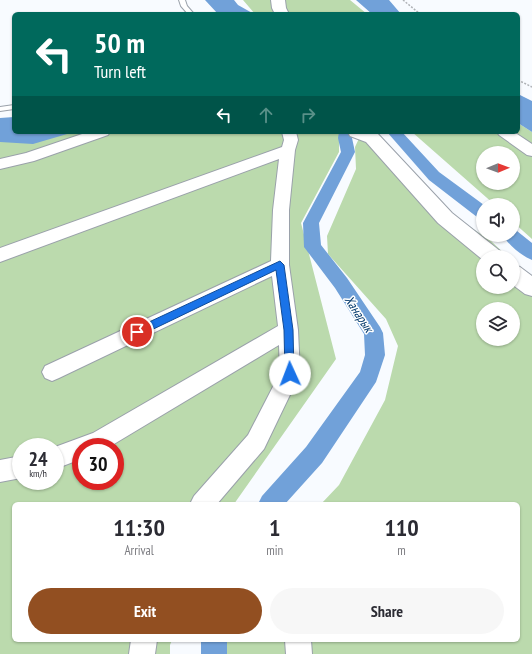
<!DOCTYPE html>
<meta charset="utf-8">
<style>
body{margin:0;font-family:"PT Sans Narrow",sans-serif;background:#f7f7f7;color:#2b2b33;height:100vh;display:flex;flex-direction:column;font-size:15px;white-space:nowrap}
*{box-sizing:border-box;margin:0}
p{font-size:13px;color:#7c7c81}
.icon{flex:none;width:22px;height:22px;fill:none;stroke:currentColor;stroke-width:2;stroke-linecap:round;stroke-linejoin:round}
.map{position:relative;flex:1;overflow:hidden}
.panel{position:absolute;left:12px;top:502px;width:508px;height:140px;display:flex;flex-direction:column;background:#fff;border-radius:6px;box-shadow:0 1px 3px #0004}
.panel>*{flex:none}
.banner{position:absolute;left:12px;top:12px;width:508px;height:122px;border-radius:6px;box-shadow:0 1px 3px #0004;background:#00695c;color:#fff;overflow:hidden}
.needle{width:26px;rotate:89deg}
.fabs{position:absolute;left:476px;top:146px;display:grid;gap:8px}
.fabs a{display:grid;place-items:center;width:44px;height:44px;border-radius:50%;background:#fff;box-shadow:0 1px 3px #0004;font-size:20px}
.speed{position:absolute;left:12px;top:438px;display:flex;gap:8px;font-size:20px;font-weight:700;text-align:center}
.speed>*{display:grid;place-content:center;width:52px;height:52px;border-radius:50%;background:#fff;box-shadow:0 1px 3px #0004;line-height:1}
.speed small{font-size:10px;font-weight:400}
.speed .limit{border:6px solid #d22;background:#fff;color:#111}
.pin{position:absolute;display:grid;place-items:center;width:34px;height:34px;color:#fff;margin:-17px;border:2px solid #fff;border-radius:50%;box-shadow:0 1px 4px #0007}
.me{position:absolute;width:44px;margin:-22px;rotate:358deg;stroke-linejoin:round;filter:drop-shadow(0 0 3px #0008)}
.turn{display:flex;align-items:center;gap:14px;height:84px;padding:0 16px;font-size:18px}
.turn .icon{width:52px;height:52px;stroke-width:2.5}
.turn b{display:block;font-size:28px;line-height:34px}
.lanes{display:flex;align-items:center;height:38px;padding:0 16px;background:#0003;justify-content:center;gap:20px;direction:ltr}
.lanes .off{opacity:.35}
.eta{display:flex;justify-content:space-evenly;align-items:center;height:68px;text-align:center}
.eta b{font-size:24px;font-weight:700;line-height:28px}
.primary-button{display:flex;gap:8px;margin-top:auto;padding:8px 16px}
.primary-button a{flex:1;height:46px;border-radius:24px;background:#924f21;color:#fff;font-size:16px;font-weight:700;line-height:46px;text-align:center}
.primary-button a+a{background:#f7f7f7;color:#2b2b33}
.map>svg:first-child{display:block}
.green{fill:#bbdaad;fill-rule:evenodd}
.water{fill:#71a1d9}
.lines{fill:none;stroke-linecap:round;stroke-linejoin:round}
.canal{fill:#71a1d9;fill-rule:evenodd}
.service-casing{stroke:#9aa1aa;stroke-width:2}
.minor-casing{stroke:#9aa1aa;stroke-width:2}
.tertiary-casing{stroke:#9aa1aa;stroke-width:2}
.path{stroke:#afb2b6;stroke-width:1.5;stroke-dasharray:2 1.5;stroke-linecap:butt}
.service{fill:#fff;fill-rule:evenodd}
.minor{fill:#fff;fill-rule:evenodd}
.tertiary{fill:#fff;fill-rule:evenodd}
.route{fill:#1a73e8;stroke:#114b97}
.labels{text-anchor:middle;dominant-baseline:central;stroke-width:3;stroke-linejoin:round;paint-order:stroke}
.water-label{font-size:13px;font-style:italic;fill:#04396c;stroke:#fff}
</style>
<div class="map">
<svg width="532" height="654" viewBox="0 0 532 654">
<rect width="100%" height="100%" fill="#f8fbff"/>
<path class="green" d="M243,0H350L367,14H255Z
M518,123L532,132V239L513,222V205H495L412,132H518ZM483,153H513V183H483Z
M14,132H339V152L301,223L336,359L234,504H14V640H172L170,645V654H0V134ZM21,447H55V481H21ZM81,447H115V481H81Z
M362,132L448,212L491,241L508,257H483V287H513V261L532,279V654H225L223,640H518V504H321L339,485L385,400L398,346L386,319L328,254L327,236L356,169L355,147ZM483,309H513V339H483Z"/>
<path class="water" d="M205,0H234L238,5L254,14H218Z
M356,0H389L401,14H372Z
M518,94L532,101V132L518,123Z
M14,117V132H74L33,144L0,142V118Z"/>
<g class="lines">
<path class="canal" d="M339,132H353L352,138L355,152L319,223L321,245L347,278L380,327L383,333L385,355L376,382L322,463L285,504H258L262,496L306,447L360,372L365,355L364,334L335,288L304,247L303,223L341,152L338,138Z
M387,132H402L439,172L484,205L483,219L477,217L429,180Z
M513,229L517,231L532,243V260C522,256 508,245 503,235H513Z
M201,640H227V654H201Z"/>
<g class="service-casing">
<path id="service" d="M179,0H185L187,6L194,14H188L181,6Z
M14,105V109L0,111V107Z"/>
</g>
<g class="minor-casing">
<path id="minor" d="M88,132H110L108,135L34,161L0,169V159L26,153Z
M282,132H296L298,140L295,150L289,210V265L298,330L300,374L264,449L217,504H190L194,496L248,435L280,373L279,345L109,447H81V459L55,469V447L93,433L278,326L272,276L59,378L52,381L45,378L42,372L45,366L271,261L273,210L279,159L0,262V248L282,147L284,140Z
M497,132H514L532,144V156L527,155L499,135Z
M21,456V478L0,482V460Z
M131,640H157L155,654H129Z
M285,640H311L312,654H286Z"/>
</g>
<g class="tertiary-casing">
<path id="tertiary" d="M271,0H285L286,8L289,14H275L272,8Z
M348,132H372L378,134L452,213L500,251L503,257H483V260L438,223L366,142L350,136Z
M513,265L520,267L532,276V296L525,294L513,285Z"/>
</g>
<path class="path" d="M403,0L420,14
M518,80L532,87"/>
<use href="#service" class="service"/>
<use href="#minor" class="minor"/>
<use href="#tertiary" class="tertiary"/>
</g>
<path class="route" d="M280,261L284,265L293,330L294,374L293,377L290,378L286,377L285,374L284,330L276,270L141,335H134L133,332L134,329Z"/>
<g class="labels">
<g class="water-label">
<text transform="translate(359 314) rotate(57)">Ханарык</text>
</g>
</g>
</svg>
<div class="fabs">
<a><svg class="needle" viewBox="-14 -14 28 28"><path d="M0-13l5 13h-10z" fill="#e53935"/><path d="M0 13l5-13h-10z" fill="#7c7c81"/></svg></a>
<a><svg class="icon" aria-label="sound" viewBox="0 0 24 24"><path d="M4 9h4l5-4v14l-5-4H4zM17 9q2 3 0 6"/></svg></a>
<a><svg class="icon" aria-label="search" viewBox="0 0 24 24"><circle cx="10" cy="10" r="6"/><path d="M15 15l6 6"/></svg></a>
<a><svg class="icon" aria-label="layers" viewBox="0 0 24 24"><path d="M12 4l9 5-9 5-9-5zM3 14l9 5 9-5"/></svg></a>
</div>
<div class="speed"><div>24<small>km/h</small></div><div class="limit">30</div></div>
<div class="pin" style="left:137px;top:332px;background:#d93025"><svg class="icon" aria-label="arrive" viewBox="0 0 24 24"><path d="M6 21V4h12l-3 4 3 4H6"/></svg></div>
<svg class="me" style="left:290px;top:374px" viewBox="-20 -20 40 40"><circle r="19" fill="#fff"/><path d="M0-13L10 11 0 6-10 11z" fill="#1a73e8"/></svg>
<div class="banner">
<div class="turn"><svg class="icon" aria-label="left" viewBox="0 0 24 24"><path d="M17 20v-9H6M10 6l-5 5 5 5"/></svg><div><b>50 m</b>Turn left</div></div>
<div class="lanes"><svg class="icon" aria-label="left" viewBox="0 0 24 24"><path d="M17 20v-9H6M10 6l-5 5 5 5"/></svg><svg class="icon off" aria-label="ahead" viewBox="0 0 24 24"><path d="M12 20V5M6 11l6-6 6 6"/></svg><svg class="icon off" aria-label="right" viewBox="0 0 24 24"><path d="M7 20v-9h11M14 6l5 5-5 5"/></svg></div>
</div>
<section class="panel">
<div class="eta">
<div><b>11:30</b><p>Arrival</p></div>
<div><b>1</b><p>min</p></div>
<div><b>110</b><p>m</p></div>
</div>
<div class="primary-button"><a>Exit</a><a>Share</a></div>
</section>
</div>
